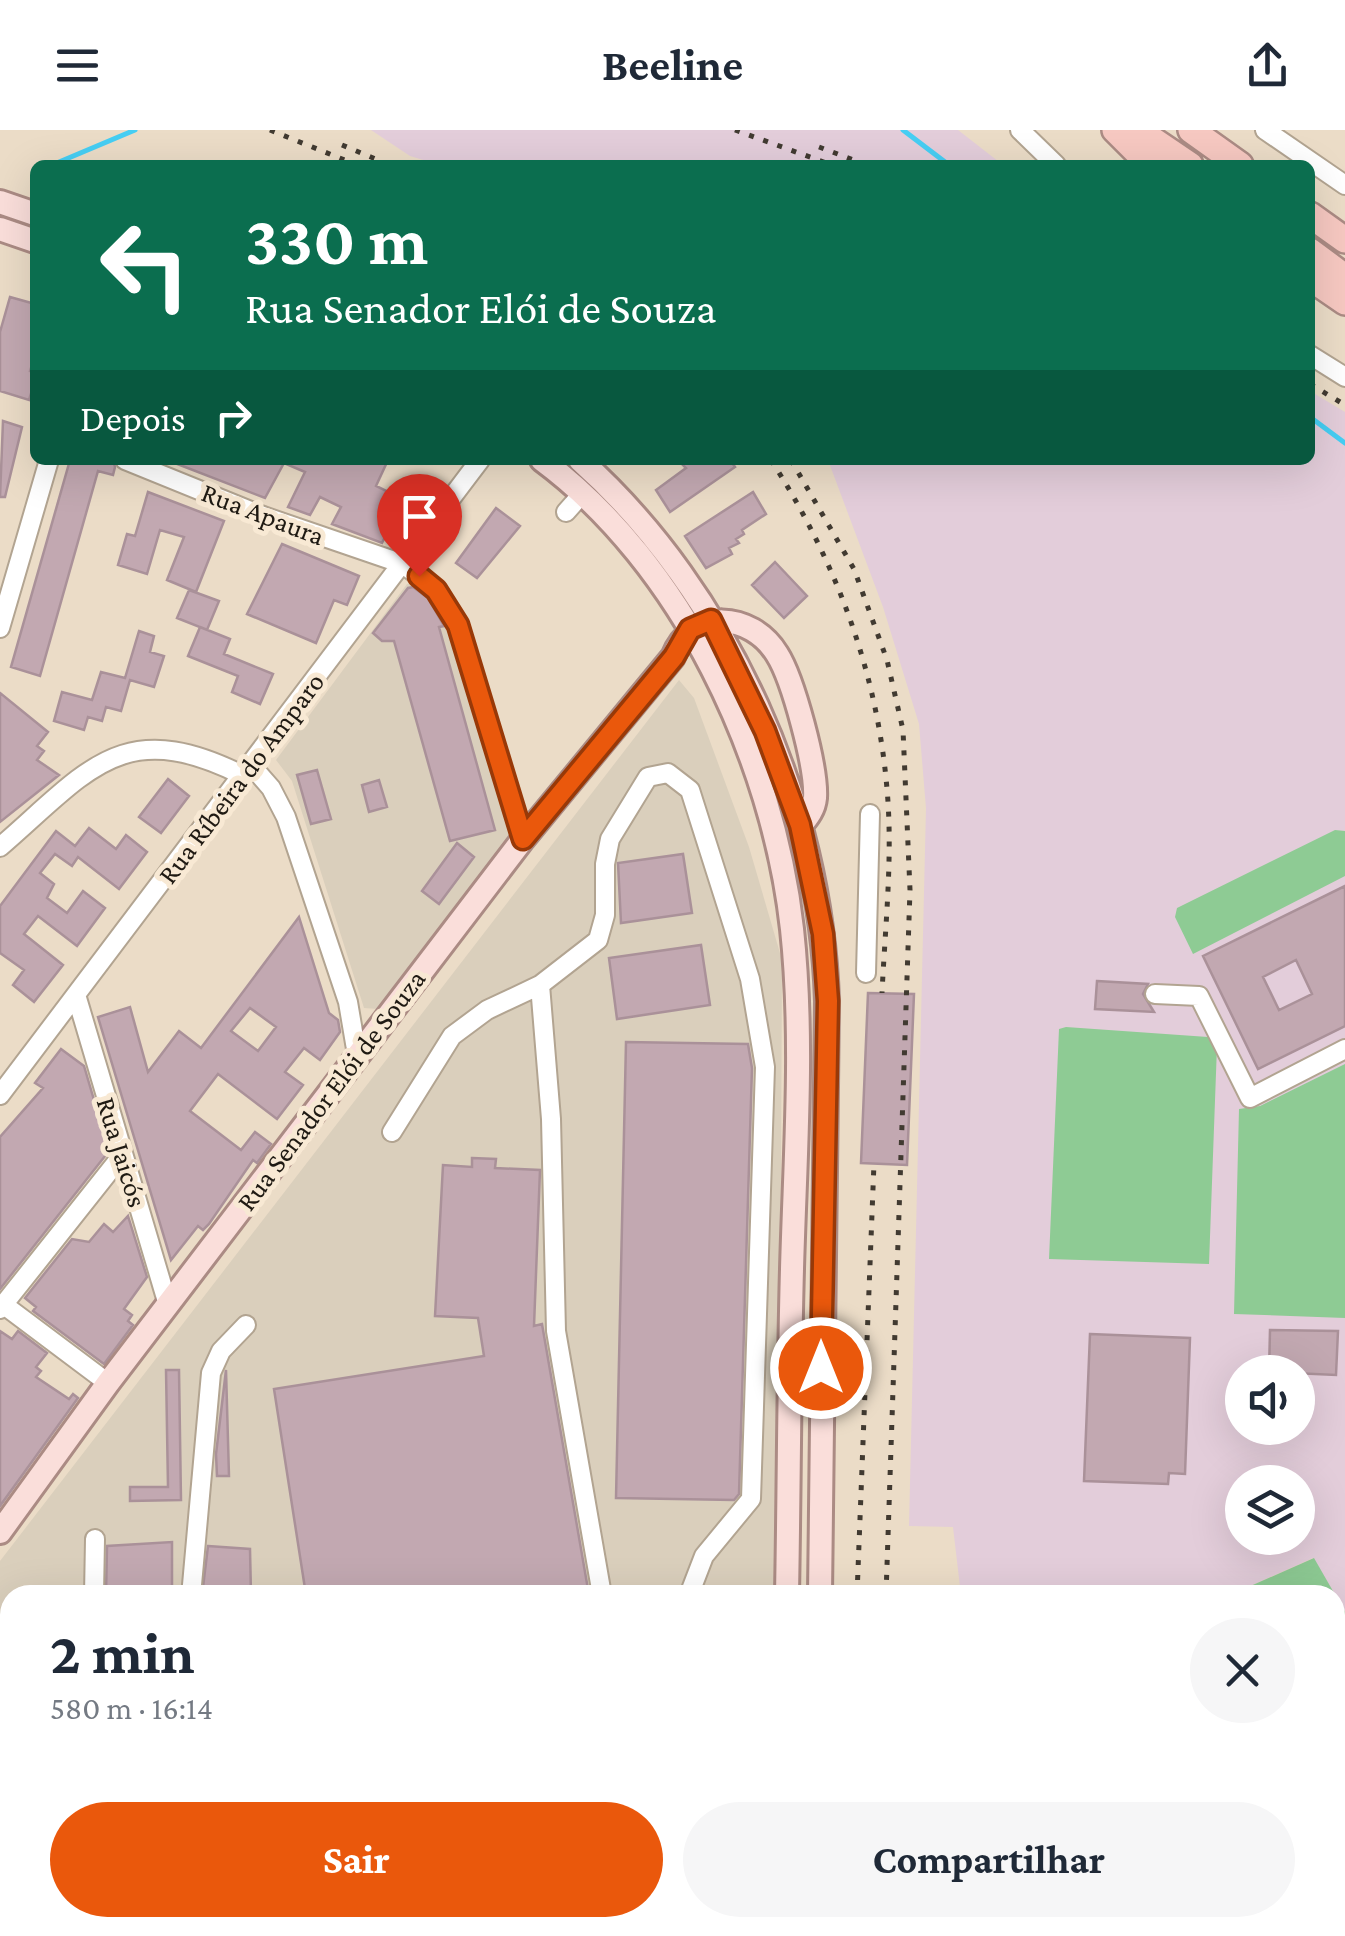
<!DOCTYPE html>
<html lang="pt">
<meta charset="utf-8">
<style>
body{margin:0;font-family:"Crimson Pro",serif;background:#f6f6f7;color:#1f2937;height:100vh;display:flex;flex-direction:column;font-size:38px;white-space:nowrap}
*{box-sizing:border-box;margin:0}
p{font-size:32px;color:#747a83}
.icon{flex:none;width:55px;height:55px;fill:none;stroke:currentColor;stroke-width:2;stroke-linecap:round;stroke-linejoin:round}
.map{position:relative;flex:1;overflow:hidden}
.side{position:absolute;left:0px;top:1455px;width:1345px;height:352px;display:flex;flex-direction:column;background:#fff;border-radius:30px 30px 0 0;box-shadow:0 10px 40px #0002}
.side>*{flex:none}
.guide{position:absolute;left:30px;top:30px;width:1285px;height:305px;border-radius:15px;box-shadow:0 10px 40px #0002;background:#0b6e4f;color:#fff;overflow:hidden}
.fabs{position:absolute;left:1225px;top:1225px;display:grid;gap:20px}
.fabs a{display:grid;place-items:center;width:90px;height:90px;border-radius:50%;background:#fff;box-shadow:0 10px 40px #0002;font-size:50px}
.pin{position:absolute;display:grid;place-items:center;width:85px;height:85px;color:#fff;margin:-102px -42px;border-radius:50% 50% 50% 0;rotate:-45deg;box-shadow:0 0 10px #0007}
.pin .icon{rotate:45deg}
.me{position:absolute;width:110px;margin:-55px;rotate:0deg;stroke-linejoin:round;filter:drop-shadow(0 0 8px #0008)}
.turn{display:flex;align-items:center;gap:35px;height:210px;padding:0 50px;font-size:45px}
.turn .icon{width:130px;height:130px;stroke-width:2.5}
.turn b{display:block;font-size:70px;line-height:85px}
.then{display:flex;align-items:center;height:95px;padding:0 50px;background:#0003;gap:20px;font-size:38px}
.round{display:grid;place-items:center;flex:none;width:105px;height:105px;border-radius:52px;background:#f6f6f7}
.overview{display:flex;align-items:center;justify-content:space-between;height:170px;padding:0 50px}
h1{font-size:60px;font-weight:700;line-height:75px}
.action{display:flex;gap:20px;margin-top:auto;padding:20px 50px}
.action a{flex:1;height:115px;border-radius:60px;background:#ea580c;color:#fff;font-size:40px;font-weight:700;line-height:115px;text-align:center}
.action a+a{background:#f6f6f7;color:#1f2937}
header{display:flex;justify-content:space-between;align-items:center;height:130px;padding:0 50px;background:#fff;font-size:45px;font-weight:700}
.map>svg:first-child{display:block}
.industrial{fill:#dacfbc}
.education{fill:#e3cdda;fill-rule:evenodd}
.green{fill:#8ecb94}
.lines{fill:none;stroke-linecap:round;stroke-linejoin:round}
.stream{stroke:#46cef3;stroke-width:5}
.building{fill:#c2a8b1;stroke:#aa9199;stroke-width:2.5;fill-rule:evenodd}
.minor-casing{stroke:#b2a491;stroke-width:22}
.major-casing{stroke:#ab8b84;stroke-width:28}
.highway-casing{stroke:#ab8b84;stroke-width:30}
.minor{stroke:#fff;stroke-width:18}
.major{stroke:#fadeda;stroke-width:22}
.highway{stroke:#f6c8c1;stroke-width:25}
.rail{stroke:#413a31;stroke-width:5;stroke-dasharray:5 10;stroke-linecap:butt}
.route-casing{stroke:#983908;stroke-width:25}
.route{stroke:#ea580c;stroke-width:18}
.labels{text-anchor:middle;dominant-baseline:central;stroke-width:10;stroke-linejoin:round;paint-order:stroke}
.street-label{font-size:28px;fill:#1f1a13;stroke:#f8e9d4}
</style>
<header><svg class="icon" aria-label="menu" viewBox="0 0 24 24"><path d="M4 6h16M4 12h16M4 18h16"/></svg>Beeline<svg class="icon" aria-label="share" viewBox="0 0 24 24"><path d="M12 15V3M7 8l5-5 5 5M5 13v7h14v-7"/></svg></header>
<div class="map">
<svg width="1345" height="1806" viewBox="0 0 1345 1806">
<rect width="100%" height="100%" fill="#ebdcc7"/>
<path class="industrial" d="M416,452L451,497L511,709L377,879L364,878L292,651L276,630L407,454Z
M679,550L694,568L749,717L782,830L779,1465H10V1630L0,1623V1431Z
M230,1798H805L806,1806H241Z"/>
<path class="education" d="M371,0H958L1003,35H440L410,26Z
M1310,261L1345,282V1482L1313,1428L1230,1465H961L953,1397L909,1396L926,678L919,594L883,477L828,330H1310ZM1242,1242H1298V1298H1242ZM1242,1352H1298V1408H1242Z
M1335,1687L1345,1703V1806H1163L1158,1798H1335Z"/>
<path class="green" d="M1335,700L1345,701V746L1193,824L1175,787L1177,778Z
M1066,897L1208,907L1217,916L1209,1134L1049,1129L1059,899Z
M1345,934V1188L1234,1184L1239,979L1260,976Z
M1314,1428L1345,1482V1703L1335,1687V1465H1230Z"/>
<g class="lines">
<path class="stream" d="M903,0L949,35
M52,35L135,0
M1310,287L1345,313"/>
</g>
<path class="building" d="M10,167L35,174V225L30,241L35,243V250L29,270L0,261V202Z
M3,291L22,297L5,367H0Z
M70,330H113L115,337L113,345L98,341L40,546L11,537Z
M167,330H388L376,356L403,369L382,413L332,394L341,377L320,367L310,385L288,377L305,342L284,333L265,368Z
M678,330H730L735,337L670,382L656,360L686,338Z
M148,362L224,391L196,462L167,450L184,407L160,400L147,444L118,435L127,404L135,406Z
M753,362L766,384L742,400L744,404L736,409L739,413L729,418L732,424L706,438L685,406Z
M496,378L520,396L477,448L456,433Z
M282,414L359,446L347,475L334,470L316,513L247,484Z
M775,432L807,466L784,488L752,455Z
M413,457L428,468L444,496L439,497L495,700L450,711L394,511H382L373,503L408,458Z
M189,460L219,471L207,500L177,488Z
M200,497L230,509L224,524L273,544L260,574L232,562L238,546L188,526Z
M139,501L154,506L150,522L164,526L154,557L130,550L121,581L106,577L102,591L88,587L84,600L54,591L62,562L92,570L101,542L125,548Z
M0,563L48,602L37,616L44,621L37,630L59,645L0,692Z
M317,640L331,689L311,694L297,645Z
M168,649L189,666L161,703L139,687Z
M379,650L387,677L369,682L362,655Z
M89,698L116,719L126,705L147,722L119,759L78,727L72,736L55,724L40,743L54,754L47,768L67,783L83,761L105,778L77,816L38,786L24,804L63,835L34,872L13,855L24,840L0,823V776L56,701L75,716Z
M457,713L474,727L439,774L422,761Z
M683,724L692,783L621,793L618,733Z
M1345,756V896L1258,939L1203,826ZM1296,830L1312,864L1279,880L1263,847Z
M299,787L329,883L338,890L340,902L320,930L304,918L285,942L303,955L277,989L218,944L190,981L241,1020L255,1002L271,1014L257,1033L253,1030L209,1094L203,1100L198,1096L171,1130L98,887L130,877L148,942L179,901L201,918ZM250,878L276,897L258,921L231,901Z
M701,815L710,875L617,889L609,828Z
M1097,851L1148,854L1143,864L1154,882L1095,879Z
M868,863L914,864L907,1035L861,1033Z
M626,912L748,914L752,938L739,1364L734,1370L616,1368Z
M61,919L84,936L109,1021L0,1159V1007L43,958L35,953Z
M472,1028L496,1029L495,1038L540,1040L534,1196L542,1194L589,1465H306L274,1259L484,1226L478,1188L435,1186L443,1035L472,1037Z
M128,1086L147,1147L124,1179L132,1185L128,1191L133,1195L104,1234L33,1181L36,1177L25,1168L72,1109L89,1112L104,1094L113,1102Z
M1270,1200L1338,1201L1336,1245L1269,1242Z
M0,1201L12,1209L18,1201L47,1223L36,1237L41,1241L36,1247L69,1269L73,1264L78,1268L0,1376Z
M1090,1204L1190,1208L1185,1344L1169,1343L1168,1354L1084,1351Z
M166,1240H179L181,1370L130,1371V1357H168Z
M226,1240L229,1346H217L216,1324Z
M172,1412V1465H106L107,1416Z
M208,1416L250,1419L251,1465H202Z"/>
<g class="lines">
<g class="minor-casing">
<path id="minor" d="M1020,0L1056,35
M1265,0L1345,55
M1310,225L1345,247
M125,330L263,386L403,434L437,460L458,495L523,709
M566,382L582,364
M0,498L49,330
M250,634L271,658L286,687L348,872L357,925
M0,717C88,641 122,585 242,645
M866,843L870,684
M540,855L551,989L556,1201L602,1465
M1155,864L1199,866L1250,968L1345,919
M77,868L168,1175
M0,965L480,330
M392,1002L452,906L487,880L540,855L598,810L605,785V734L610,709L648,647L668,643L690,660L750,849L765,937L751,1369L704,1426L689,1465
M4,1175L108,1253
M0,1179L123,1024
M192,1455L211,1243L221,1221L246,1195
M94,1465L95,1409
M0,1583L10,1592
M72,1798L74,1806
M283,1798L297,1806
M1064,1798L1069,1806
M1143,1798L1149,1806
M190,1806L191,1798
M633,1806L636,1798
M685,1806L687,1798
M734,1806L735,1798"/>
</g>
<g class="major-casing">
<path id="major" d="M0,72L35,84
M0,99L35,111
M542,330C682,434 773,627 792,799C804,911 795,1027 792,1139C789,1248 789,1356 787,1465
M580,330C729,463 821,673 827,871L820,1465
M0,1402L108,1253L523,709L673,527C692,478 751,482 777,524C793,549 817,638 815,668C814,679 808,687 801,695
M826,1798L829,1806
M860,1798L864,1806"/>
</g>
<g class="highway-casing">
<path id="highway" d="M1115,0L1150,35
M1138,0L1190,35
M1191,0L1240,35
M1310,85L1345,110
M1310,121L1345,147
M1310,148L1345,172"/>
</g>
<use href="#minor" class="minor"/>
<use href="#major" class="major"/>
<use href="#highway" class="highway"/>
<path class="rail" d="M270,0L357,35
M735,0L832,35
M342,15L390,35
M819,17L867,35
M1310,254L1345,275
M771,330C838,434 880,549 888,672C892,735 885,800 882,863
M791,330L854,439L887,530L903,600L910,760L886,1465
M857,1465L874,1033
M900,1798L903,1806
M922,1798L925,1806"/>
</g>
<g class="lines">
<g class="route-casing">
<path id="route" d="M419,446L436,460L458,495L523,709L674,527L690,499L711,490L765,601L800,695L823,804L828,871L821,1238"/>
</g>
<use href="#route" class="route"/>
</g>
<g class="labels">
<g class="street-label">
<text transform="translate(263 384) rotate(21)">Rua Apaura</text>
<text transform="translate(241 648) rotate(-53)">Rua Ríbeira do Amparo</text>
<text transform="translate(331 960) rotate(-53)">Rua Senador Elói de Souza</text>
<text transform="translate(122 1022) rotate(73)">Rua Jaicós</text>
</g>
</g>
</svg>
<div class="fabs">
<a><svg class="icon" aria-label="sound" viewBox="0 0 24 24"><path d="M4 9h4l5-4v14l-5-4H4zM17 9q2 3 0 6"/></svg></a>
<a><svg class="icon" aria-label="layers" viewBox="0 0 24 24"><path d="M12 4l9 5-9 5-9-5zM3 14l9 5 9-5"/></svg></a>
</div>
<div class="pin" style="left:419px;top:446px;background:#d93025"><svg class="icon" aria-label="arrive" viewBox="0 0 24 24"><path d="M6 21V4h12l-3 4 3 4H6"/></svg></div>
<svg class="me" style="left:821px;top:1238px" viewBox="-20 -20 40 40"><circle r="17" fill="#ea580c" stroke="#fff" stroke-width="3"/><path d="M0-11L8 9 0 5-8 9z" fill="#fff"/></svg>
<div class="guide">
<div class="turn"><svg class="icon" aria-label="left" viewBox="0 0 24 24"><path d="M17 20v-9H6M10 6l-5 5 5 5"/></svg><div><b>330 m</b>Rua Senador Elói de Souza</div></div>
<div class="then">Depois<svg class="icon" aria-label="right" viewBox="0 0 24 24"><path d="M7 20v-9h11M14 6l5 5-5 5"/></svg></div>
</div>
<section class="side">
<div class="overview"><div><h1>2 min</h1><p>580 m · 16:14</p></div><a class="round"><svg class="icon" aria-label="close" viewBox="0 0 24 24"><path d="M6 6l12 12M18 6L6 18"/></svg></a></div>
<div class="action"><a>Sair</a><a>Compartilhar</a></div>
</section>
</div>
